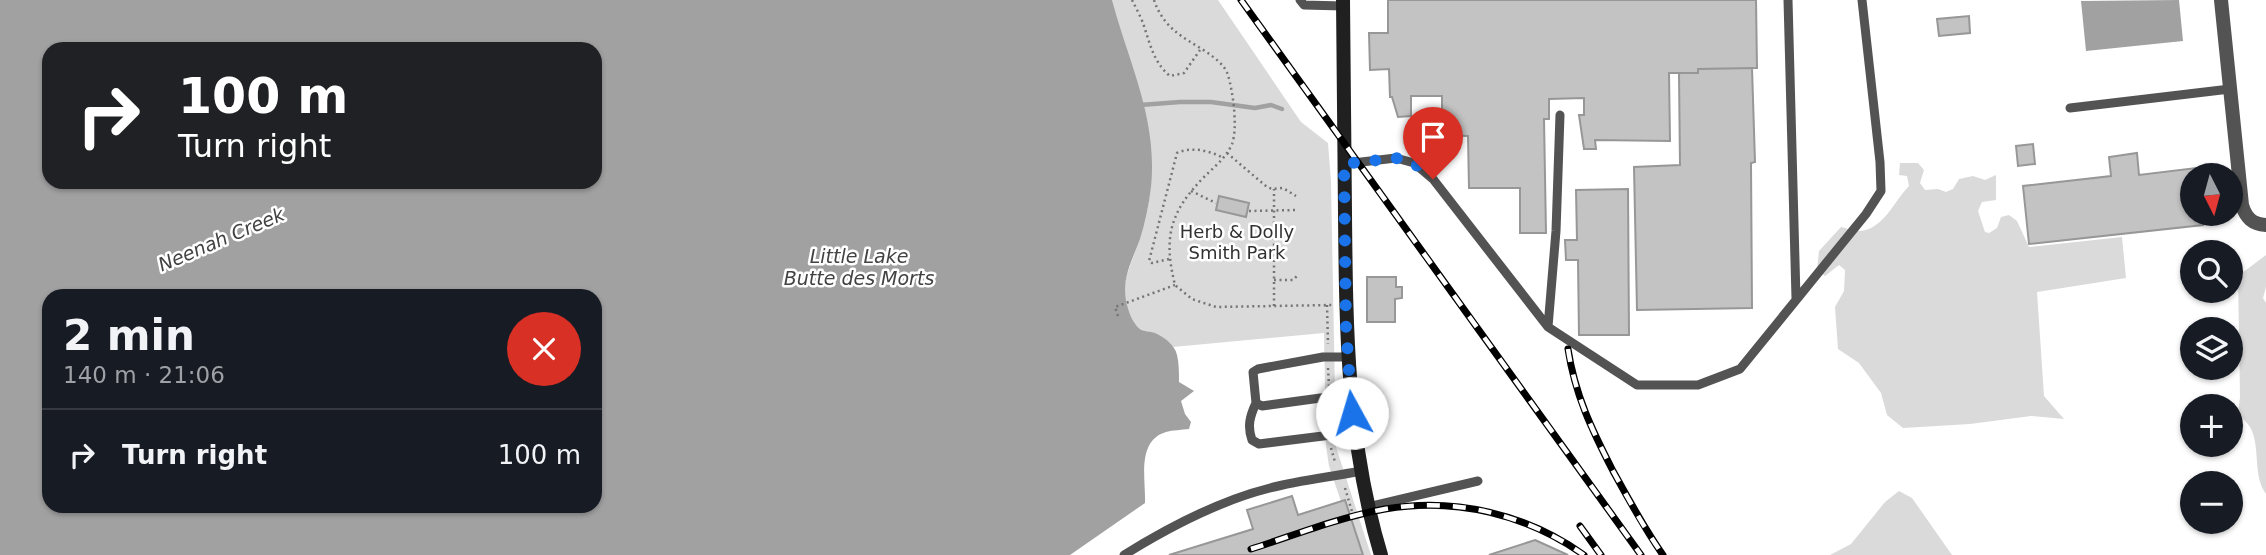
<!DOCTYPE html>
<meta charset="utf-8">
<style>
body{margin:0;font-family:"DejaVu Sans",sans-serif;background:#20242c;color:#f1f3f6;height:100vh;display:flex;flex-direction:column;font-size:26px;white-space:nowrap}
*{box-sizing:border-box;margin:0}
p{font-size:23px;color:#9ea1a6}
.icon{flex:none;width:38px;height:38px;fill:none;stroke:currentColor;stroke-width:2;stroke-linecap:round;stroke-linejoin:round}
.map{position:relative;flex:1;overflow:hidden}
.details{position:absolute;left:42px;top:289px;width:560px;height:224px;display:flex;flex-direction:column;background:#171b24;border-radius:21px;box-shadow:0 2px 5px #0004}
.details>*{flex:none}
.hud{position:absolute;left:42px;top:42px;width:560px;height:147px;border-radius:21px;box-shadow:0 2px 5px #0004;background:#202124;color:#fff;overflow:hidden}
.needle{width:46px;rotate:174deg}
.tools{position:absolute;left:2180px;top:163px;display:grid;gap:14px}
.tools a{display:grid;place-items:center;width:63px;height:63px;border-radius:50%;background:#171b24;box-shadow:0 2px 5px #0004;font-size:35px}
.pin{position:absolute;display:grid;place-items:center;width:60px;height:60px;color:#fff;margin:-72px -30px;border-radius:50% 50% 50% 0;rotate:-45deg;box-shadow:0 0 7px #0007}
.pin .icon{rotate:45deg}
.me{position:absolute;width:77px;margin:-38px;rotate:354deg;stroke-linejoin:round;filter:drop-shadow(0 0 5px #0008)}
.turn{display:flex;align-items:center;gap:24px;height:147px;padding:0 21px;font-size:32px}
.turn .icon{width:91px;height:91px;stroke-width:2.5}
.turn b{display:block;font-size:49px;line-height:60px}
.round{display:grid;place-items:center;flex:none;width:74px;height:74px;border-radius:37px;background:#20242c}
.headline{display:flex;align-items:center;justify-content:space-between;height:119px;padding:0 21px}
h1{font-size:42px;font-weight:700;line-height:52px}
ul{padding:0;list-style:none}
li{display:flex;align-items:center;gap:21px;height:91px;padding:0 21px;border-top:2px solid #363941}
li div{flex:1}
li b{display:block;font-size:26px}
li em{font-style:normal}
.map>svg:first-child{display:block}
.green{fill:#dadada}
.water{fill:#a1a1a1;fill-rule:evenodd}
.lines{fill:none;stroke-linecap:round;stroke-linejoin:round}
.stream{stroke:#a1a1a1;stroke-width:4.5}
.building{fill:#c3c3c3;stroke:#979797;stroke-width:2}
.path{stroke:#757575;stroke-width:2.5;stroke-dasharray:2 3.5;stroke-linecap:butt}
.service{stroke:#535353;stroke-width:9}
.minor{stroke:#535353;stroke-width:14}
.secondary{stroke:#202020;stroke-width:14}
.rail-casing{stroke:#000;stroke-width:7}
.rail{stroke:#fff;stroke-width:4.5;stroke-dasharray:13;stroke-linecap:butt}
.route{stroke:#1a73e8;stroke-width:12;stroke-dasharray:0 21.6}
.labels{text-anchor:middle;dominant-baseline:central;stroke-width:5;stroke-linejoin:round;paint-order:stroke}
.park-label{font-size:18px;fill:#313131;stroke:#fff}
.water-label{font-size:19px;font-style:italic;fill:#424242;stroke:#fff}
</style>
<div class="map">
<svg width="2266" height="555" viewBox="0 0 2266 555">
<rect width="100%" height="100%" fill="#fff"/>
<path class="green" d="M1112,0H1218L1301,122L1328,143L1331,182L1336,447L1371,555H1359L1329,466L1326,446L1324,333L1173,347C1163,332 1142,336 1133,322C1114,292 1131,267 1140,238C1146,221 1149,203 1151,185Z
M1900,163H1918L1924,170L1920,183L1925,190L1938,189L1946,192L1953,189L1959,179L1973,176L1985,180L1996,175V200L1982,202L1978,211L1985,232L1989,233L1997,228L2001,217L2009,215L2017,221L2029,247L2122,237L2126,278L2037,292L2044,396L2064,419L2031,416L1970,424L1903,428L1887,415L1881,393L1859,363L1838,349L1835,307L1844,291L1845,270L1839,265L1825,276L1817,270L1819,251L1841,227C1846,228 1853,231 1858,231C1883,231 1894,201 1909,186L1907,176L1899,175Z
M2266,255V287L2263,298L2266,303V494C2253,476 2260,451 2252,431C2250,425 2242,418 2238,413L2240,397L2238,276Z
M1899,491L1912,498L1952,555H1830L1851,544L1885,502Z"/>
<path class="water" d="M0,0H1112C1129,64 1158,119 1151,187C1149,205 1145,223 1140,239C1132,261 1122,277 1126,301C1128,310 1132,323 1140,329C1144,332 1150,331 1155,333C1164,337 1175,345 1177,355C1179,363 1179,373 1179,382L1194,391L1181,401L1185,414L1191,422L1189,429C1181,430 1173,430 1166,432C1136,441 1146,480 1145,503L1070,555H0ZM49,49H595V182H49ZM49,296H595V506H49Z
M2179,0L2183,41L2086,51L2081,1Z"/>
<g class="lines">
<path class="stream" d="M1140,105L1180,102H1211L1255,108L1271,105L1282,109"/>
</g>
<path class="building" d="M1388,0H1756L1757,68L1698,69V73H1669L1670,141L1595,140L1596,149H1584L1579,115H1584V98L1549,99V119H1544L1546,233H1520V188H1469L1468,136L1442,135V96H1411V116L1398,117L1392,97H1390L1389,69L1370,70L1369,33H1388Z
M1969,16L1970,33L1939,36L1937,19Z
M1752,68L1755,162L1751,163L1752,308L1637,310L1634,167L1680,165L1679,73H1698V69Z
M2033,144L2035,164L2018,166L2016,146Z
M2137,153L2139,175L2196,168L2197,175H2193V214H2201L2203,225L2029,244L2023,186L2111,176L2109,157Z
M1628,189L1629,335H1579L1578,260H1566L1565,240H1577L1576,190Z
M1219,196L1249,203L1246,217L1216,210Z
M1367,277H1396V287H1402V298L1395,299V322H1367Z
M1292,496L1298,515L1345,500L1363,555H1169L1253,529L1247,510Z
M1535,540L1568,555H1489Z"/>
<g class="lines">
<path class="path" d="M1132,0C1136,8 1141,17 1144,26C1150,44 1154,63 1170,76L1184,73L1200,50
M1154,0C1158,12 1165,23 1175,31C1189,44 1222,56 1228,75C1233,92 1238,128 1232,144C1226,158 1214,167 1204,177C1170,212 1163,237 1175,285L1192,299L1216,307L1332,305
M1227,153L1267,187L1272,189L1283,188L1296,196
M1191,191L1216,203
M1249,211L1296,210
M1169,259L1152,263L1149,261L1177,153C1193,146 1209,151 1224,158
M1274,280H1293L1299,274
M1327,305L1328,344
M1274,306V189
M1118,316L1115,307L1175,285
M1328,368L1329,386
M1329,410V424
M1331,448L1335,462
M1345,488L1353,515"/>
<path class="service" d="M1300,0L1304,5L1343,6
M1788,0L1796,298
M2070,108L2230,89
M1344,164L1396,158L1414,163L1433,179L1548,327L1637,385H1698L1740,369L1866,214L1881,191L1880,162L1862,0
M1548,327L1556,231L1560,115
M1347,357H1323L1258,369L1253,372L1256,403L1262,406L1350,394
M1256,403C1250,416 1247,426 1252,440L1259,444L1355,432
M1368,507L1478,481
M1124,555C1169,527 1218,501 1270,488C1300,480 1331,477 1361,471"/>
<path class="minor" d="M2221,0L2242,205C2246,218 2252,224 2266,225"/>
<path class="secondary" d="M1343,0C1343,71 1345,142 1345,213C1346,330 1347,442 1381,555"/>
<g class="rail-casing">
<path id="rail" d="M1241,0L1641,555
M1568,349C1575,395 1592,430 1613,471C1629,500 1644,528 1663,555
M1580,526L1601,555
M1251,549C1295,535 1340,517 1385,509C1455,497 1526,514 1584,555"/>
</g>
<use href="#rail" class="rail"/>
</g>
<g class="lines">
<path class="route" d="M1352,413L1346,328L1344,164L1396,158L1414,163L1433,179"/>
</g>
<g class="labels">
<g class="park-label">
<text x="1237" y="231">Herb &amp; Dolly<tspan x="1237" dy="21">Smith Park</tspan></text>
</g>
<g class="water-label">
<text transform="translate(221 239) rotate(-23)">Neenah Creek</text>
<text x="859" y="256">Little Lake<tspan x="859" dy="22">Butte des Morts</tspan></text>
</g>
</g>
</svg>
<div class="tools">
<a><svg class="needle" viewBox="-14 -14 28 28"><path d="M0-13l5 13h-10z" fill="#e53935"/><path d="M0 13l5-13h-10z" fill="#9ea1a6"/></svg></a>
<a><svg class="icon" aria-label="search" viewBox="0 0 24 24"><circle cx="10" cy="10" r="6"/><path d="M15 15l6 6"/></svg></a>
<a><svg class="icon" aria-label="layers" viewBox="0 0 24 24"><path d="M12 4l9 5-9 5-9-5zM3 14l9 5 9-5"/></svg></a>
<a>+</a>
<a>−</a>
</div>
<div class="pin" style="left:1433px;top:179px;background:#d93025"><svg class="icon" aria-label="arrive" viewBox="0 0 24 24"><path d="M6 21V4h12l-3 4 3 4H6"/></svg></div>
<svg class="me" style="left:1352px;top:413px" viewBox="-20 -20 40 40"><circle r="19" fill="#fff"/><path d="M0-13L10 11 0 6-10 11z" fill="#1a73e8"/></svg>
<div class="hud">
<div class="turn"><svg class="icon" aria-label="right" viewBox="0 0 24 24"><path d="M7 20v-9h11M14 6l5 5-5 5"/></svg><div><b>100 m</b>Turn right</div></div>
</div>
<section class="details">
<div class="headline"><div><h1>2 min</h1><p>140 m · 21:06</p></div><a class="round" style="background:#d93025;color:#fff"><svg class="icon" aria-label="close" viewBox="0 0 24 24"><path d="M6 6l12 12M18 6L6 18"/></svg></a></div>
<ul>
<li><svg class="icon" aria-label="right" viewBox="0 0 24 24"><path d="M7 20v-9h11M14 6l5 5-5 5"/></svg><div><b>Turn right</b></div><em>100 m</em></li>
</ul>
</section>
</div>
